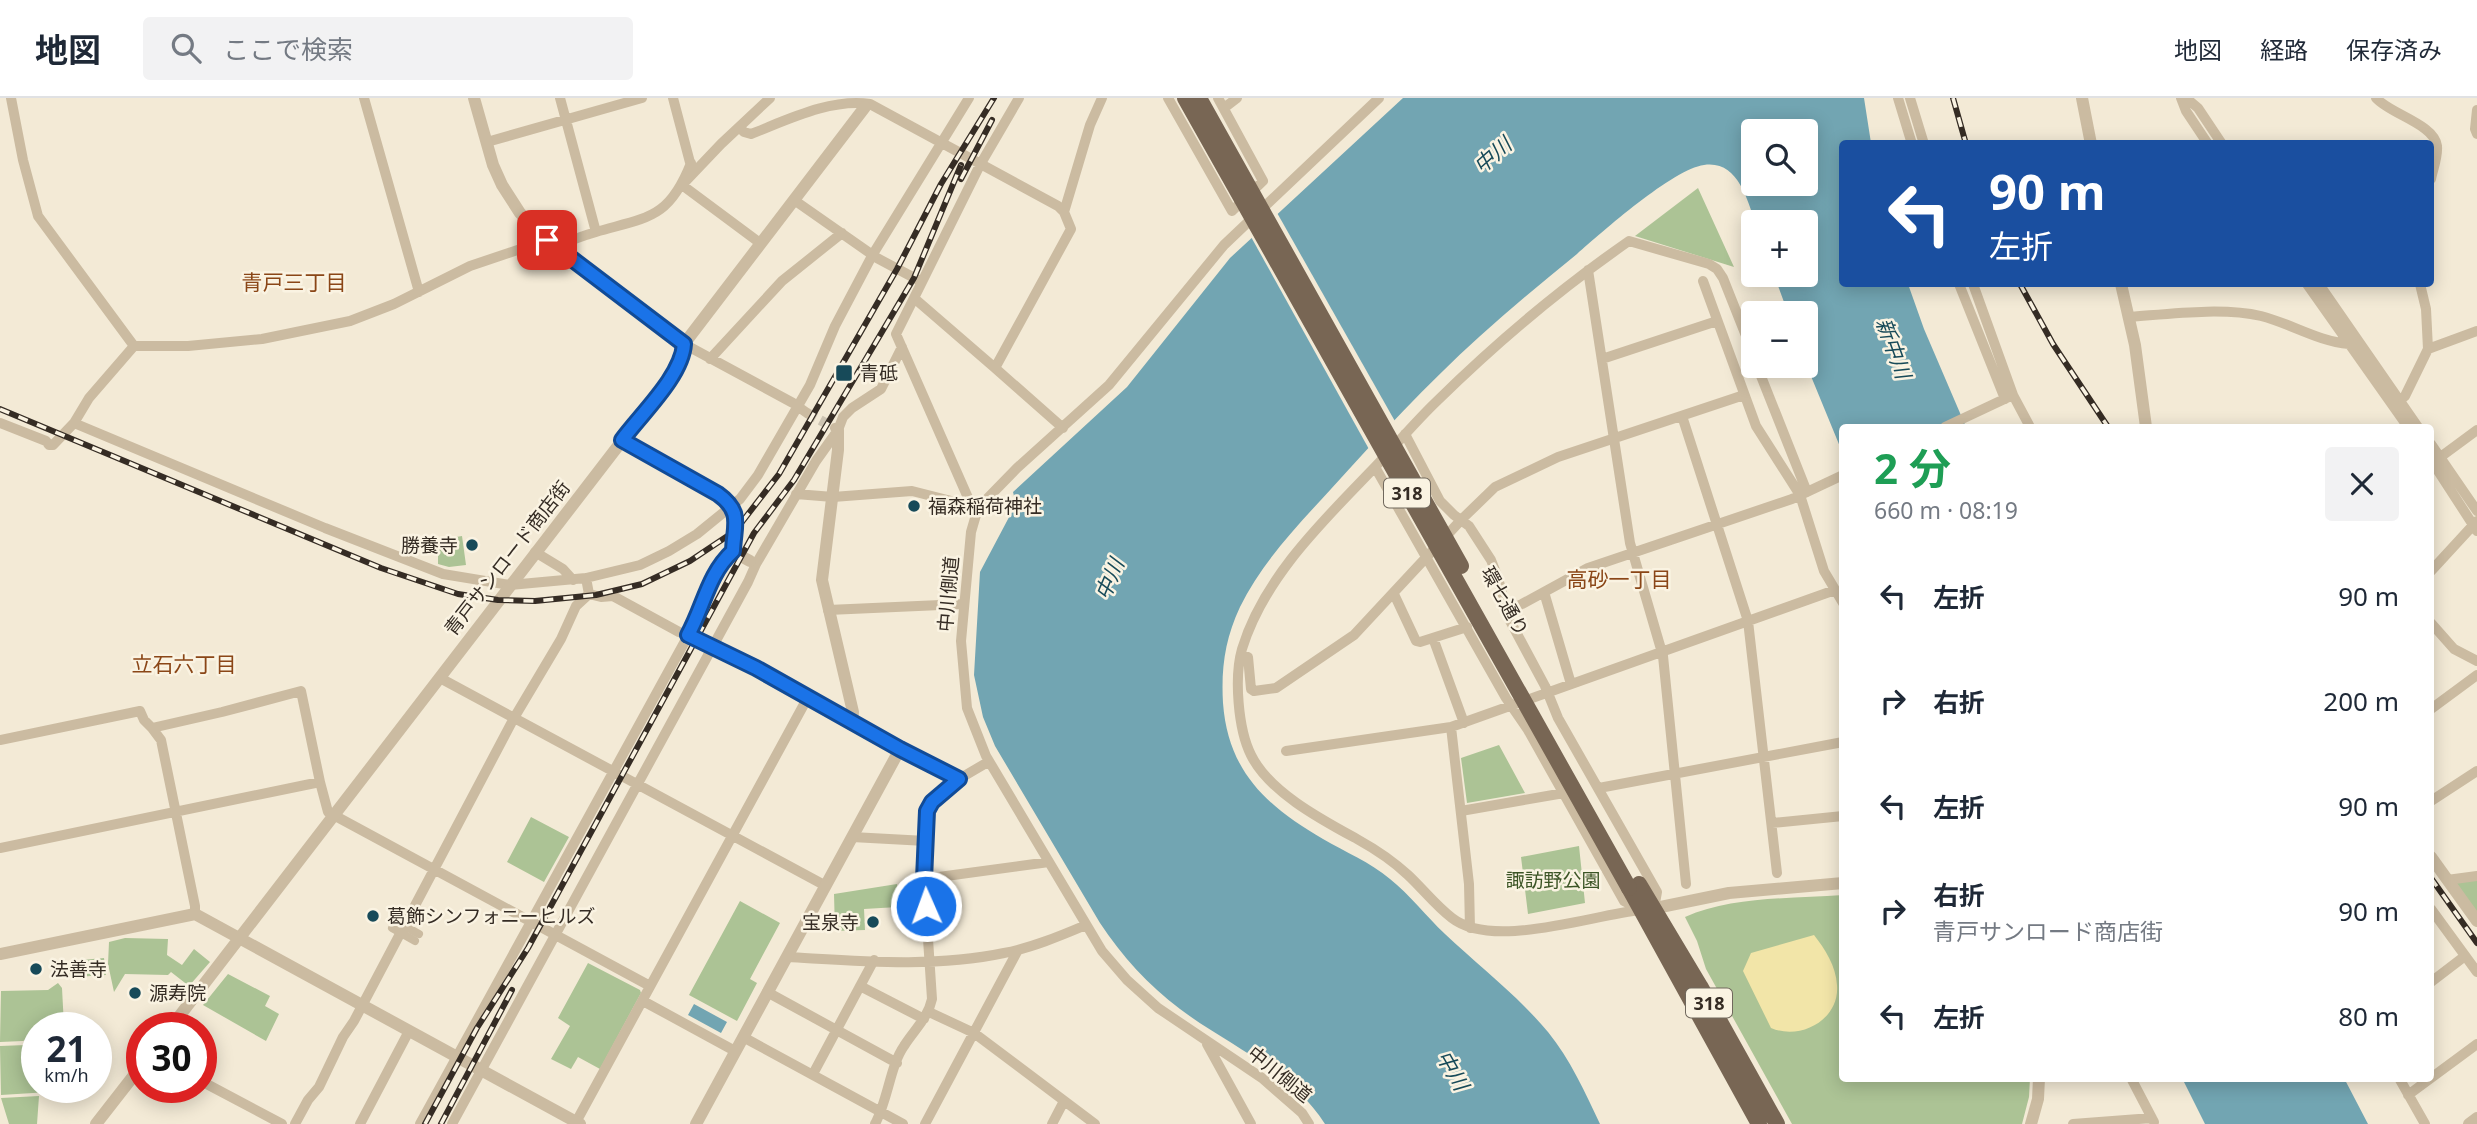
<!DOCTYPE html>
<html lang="ja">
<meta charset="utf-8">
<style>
body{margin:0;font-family:"Noto Sans","Noto Sans JP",sans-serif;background:#f2f2f3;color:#1f2937;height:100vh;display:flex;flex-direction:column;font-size:26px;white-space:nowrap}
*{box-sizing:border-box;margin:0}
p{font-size:23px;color:#747a83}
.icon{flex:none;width:38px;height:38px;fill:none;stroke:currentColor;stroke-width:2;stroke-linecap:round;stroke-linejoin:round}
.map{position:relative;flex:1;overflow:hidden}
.panel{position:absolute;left:1839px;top:326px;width:595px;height:658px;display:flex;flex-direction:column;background:#fff;border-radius:7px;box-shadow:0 4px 18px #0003}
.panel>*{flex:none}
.guide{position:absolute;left:1839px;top:42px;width:595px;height:147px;border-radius:7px;box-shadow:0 4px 18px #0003;background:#1a4fa0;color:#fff;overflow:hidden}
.controls{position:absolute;left:1741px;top:21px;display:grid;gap:14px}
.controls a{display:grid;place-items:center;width:77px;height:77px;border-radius:7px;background:#fff;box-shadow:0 4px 18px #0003;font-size:35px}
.speed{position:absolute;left:21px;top:914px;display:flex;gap:14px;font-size:35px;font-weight:700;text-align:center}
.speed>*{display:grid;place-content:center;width:91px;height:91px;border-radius:50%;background:#fff;box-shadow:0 4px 18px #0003;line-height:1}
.speed small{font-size:18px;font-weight:400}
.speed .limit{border:10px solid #d22;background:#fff;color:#111}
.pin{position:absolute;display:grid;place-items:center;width:60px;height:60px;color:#fff;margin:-30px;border-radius:14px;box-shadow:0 4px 10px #0006}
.me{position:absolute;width:77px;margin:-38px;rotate:358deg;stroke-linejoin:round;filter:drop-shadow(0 0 5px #0008)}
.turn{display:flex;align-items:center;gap:24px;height:147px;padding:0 35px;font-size:32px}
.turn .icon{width:91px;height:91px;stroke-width:2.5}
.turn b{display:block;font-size:49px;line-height:60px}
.round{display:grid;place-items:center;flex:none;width:74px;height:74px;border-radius:7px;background:#f2f2f3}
.summary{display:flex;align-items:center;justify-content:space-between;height:119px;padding:0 35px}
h1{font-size:42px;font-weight:700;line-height:52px;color:#1e9e55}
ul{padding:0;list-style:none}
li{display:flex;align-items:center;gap:21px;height:105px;padding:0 35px}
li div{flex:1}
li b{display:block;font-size:26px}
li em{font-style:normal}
header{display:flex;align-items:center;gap:42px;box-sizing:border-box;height:98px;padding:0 35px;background:#fff;border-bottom:2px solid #e0e1e3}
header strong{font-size:33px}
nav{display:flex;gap:38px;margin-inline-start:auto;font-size:24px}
.search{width:490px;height:63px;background:#f2f2f3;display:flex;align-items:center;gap:18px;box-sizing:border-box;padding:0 24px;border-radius:7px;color:#747a83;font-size:26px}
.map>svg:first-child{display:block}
.green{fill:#acc395}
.sand{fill:#f2e5a8}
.water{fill:#72a5b2;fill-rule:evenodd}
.pier{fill:#f3ead6}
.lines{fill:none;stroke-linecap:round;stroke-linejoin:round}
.minor-tunnel{stroke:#cdc4b2;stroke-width:10;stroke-dasharray:10 5;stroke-linecap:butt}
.minor{stroke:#cbbba1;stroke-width:10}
.tertiary{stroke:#cbbba1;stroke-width:12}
.primary{stroke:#786654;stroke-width:16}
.rail-casing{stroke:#352c24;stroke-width:6}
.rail{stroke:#faf3e2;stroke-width:3.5;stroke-dasharray:10;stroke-linecap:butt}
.pedestrian-bridge{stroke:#cbbba1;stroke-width:8}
.primary-bridge{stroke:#786654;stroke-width:16}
.route-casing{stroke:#114b97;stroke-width:18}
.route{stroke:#1a73e8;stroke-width:12}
.poi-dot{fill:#174a59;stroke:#faf3e2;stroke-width:2.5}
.labels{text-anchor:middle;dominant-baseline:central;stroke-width:5;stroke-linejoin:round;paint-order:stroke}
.shield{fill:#faf3e2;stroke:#70685d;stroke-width:2}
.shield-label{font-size:18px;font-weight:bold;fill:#352c24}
.poi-label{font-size:19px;fill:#352c24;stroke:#faf3e2;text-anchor:start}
.street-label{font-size:19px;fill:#352c24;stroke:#faf3e2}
.park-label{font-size:19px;fill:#3c5526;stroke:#faf3e2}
.water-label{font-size:21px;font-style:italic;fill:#174a59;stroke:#faf3e2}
.neighbourhood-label{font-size:21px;fill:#8a4617;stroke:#faf3e2}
</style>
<header>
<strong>地図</strong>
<div class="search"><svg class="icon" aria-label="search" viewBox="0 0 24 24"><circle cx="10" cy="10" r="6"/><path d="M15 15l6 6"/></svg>ここで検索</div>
<nav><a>地図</a><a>経路</a><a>保存済み</a></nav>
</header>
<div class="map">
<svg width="2477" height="1026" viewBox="0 0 2477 1026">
<rect width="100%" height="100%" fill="#f3ead6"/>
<path class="green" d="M1698,90L1734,169L1635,138Z
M462,438L466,467L449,469L438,466V442Z
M1499,647L1525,695L1467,705L1461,660Z
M531,719L569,739L544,784L507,764Z
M1579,748L1585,805L1528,816L1521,759Z
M2477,780V819L2450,783Z
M897,786L898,809L864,811L865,832L835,833L834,796Z
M1843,797V980H2030L2029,999L2022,1026H1792L1706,871L1697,843L1685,819C1732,798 1791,801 1843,797Z
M740,803L780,825L750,881L757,885L737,923L689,897Z
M125,840L168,841L167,857L182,867L194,851L210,864L189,888L171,874L168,877L125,876L114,894L108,866L109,844Z
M104,860L106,877L60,880L59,864Z
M588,865L640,892L641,895L600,971L578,959L571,971L551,961L570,928L558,920Z
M228,876L270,898L265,908L279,916L266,943L203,907Z
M58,885L62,890L64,928L37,929V938L23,943L0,944L1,893L48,892Z
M37,942V989H48L49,994L1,997L0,948L26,947Z
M39,998L37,1026H9L1,1000Z"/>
<path class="sand" d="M1814,837C1825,851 1836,868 1837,887C1840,921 1801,943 1771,930L1743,873L1751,855Z"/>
<path class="water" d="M1403,0H1864L1871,45L1843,46V186H1908L1924,231L1966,329H1843V356L1806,266V215H1788L1774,177H1806V124H1755C1747,100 1737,62 1704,67C1673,71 1602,134 1577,156C1544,183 1511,210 1479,239C1427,286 1379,338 1331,391C1298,427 1262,464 1240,509C1225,541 1221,570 1223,605C1228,673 1266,708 1323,741C1345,754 1370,764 1390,781C1410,797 1426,818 1445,836C1479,868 1518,898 1548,934C1570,961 1585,994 1600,1026H1325C1290,971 1229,948 1180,911C1148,887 1122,858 1100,825L995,648L983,619L974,577L980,474L1016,406L1013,394L1127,289L1230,160ZM1754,33H1806V86H1754Z
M694,906L727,924L721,935L688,917Z
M2182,980H2344L2368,1026H2205Z"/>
<path class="pier" d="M1276,113L1396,325L1370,353L1250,137Z"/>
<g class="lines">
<path class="minor-tunnel" d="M807,315L835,330"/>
<path class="minor" d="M11,0L23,62L38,118L134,248H188L262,241L350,223L394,206L470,168L547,142
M364,0L419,194
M560,0L596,134
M673,0L692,72
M1168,0L1232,113L1263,83L1218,0
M1898,0L1912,46
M1910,0L1924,46
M2181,0L2186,13L2208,46
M2186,0L2198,10L2222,46
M2376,0C2390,16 2434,26 2437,48C2438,59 2433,71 2431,81
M1224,10L1237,0
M2477,12L2475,31L2477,36
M739,29L744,34L751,36C787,22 831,0 870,6L1058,108L1064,114L1071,131L995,270L1063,330
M487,44L642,0
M794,102L877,160L922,184
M1064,114L1090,27L1102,0
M760,145L682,87L721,46L770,0
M555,149C569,143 582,138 596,134C648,119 669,121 691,65
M1588,172L1630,445L1663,558L1686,786
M1703,183L1756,328L1800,397L1824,473L1843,505
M1959,186L2005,301
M2307,186L2408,329
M2319,186L2418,329
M914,200L896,236L969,402L978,410
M2129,219C2169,216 2222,209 2261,218C2292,226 2317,243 2349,246
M684,246L793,305L807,315
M2428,251L2477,233
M710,261L782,183L842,135
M1602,261L1717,223
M1757,268L1807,394
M995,270L914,200L980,67L1019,0
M2013,297L2030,329
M2395,306L2405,298L2428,251L2426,211L2420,186
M1682,318L1748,523L1777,775
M0,325L46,343L49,347H53L74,325L89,300L134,248
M74,325L325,430L443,476L510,487L586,480L640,467L669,453L697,436L740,401L758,377L810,287L835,228L873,156L969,0
M1945,329L2013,297L1973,186
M835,330L838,332L843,319L852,310L881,291L902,249
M1405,336L1440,403L1454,417L1469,428L1491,462L1498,480L1509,521L1545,588L1558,620L1657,794L1654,811
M2431,346L2477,413
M2431,362L2477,433
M2435,363L2477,332
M1375,369L1506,600L1528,632L1624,803L1641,812
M796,396L833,399L912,393L975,409
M535,454L563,471L573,482
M2431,473L2477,423
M1544,494L1571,586
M589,496L601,499L613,498L679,534L692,538L756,570L852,624
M1394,496L1416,543L1420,544L1467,529
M828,512L963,506
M1506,513L1522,506L1588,470L1792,401L1843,377
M2431,525L2454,551L2477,563
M1433,540L1464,625
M1241,556L1248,559L1251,591L1254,593L1276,590L1354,537L1462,421L1495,389L1558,359L1744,297
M440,580L826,788
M2431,611L2477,577
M152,630L161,642L195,808V816
M0,642L140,613L144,622L152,630L222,614L301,593L320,684L328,714L650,888
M900,651L959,681L988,664
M1286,653L1451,629
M1599,690L1843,644
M2431,703L2477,673
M1461,713L1564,695
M1772,725L1843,718
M852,739L926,743
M0,750L320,684
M924,781L1049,764
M2447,782L2477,778
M2431,811L2477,874
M1641,812C1591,817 1493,852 1452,820C1436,808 1423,791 1408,777C1392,762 1375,751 1357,741C1322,722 1269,694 1251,657C1238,631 1234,579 1242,551C1264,479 1324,422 1375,369C1396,347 1415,324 1437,303C1497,244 1560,191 1629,143L1709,166L1717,171L1723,180L1754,258
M1470,830L1469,786L1451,629L1835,492
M787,859C859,863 933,870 1004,855C1031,850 1060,838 1086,827
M2431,884L2465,858
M860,888L924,921
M767,894L897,965
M643,903L735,953
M929,914L974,935L1095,1026
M743,939L903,1026
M1207,946L1251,1026
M813,976L874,862
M2131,980L2154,1024
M2399,980L2425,1026
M201,983L282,1026
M2408,997L2477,946
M295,1026L308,1002L319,989L343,939L354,923L514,620L561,541L576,508L589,496L586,480
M360,1026L409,933
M420,1026L695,525C704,499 712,472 733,453C734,427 743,414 718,396L622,342
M452,1026L748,484L756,466L816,363L838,332
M575,1026L808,599
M875,1026C888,1002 890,968 904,948C914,932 928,920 932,901L924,781L927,713L932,704L959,681
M925,1026L1018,852
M1052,1026L1064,1003
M1309,1026L1302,1015L1262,980L1158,910L1127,882L1102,853L986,658L967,610L961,543L971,434L978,410L1017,370L1109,287L1224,147L1379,0
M2073,1026L2152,1020"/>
<path class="tertiary" d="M474,0L493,67L502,87L520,115L547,142L684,246
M2082,0L2091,46
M2121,186L2135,247L2146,329
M735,455L750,463
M2431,759L2477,823
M1646,812L1729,795L1843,785
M0,856L195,816L580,1026
M171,929L675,274L683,259L684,246L865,9
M96,1026L142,967
M696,1026L900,651L852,624L853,614L822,482L838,352V332
M2031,1026L2038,1001L2039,980
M2469,1026L2477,1020"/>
<path class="primary" d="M1639,786L1700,888L1777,1026
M1629,790L1759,1026"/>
<g class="rail-casing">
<path id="rail" d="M1953,0L1966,46
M961,81L992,22
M2020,186L2053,246L2108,329
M0,311L381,470L458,496L498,502L535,503L596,497L642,486L690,463L735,433L779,376L897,171L941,86L994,0
M2431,780L2477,845
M425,1026L477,930L528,850L754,435L794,382L914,180L961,67
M441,1026L512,892"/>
</g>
<use href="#rail" class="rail"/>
<path class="pedestrian-bridge" d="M396,823L419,836
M392,830L415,843"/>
<path class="primary-bridge" d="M1185,0L1629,790
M1199,0L1461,468"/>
</g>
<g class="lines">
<g class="route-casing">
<path id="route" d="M547,142L684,246C682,278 641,316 622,342L718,396C743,414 734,427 733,453C708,476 704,508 688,537L756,570L900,651L959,681L932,704L927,713L924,781L926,808"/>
</g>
<use href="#route" class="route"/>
</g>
<g class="poi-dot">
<rect x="835" y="266" width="18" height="18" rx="3.5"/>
<circle cx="914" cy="408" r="7"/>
<circle cx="472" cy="447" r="7"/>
<circle cx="373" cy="818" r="7"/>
<circle cx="873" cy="824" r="7"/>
<circle cx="36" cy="871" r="7"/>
<circle cx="135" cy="895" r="7"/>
</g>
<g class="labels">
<g class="shield">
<rect x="1384" y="380.5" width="46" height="29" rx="5"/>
<rect x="1686" y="890.5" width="46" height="29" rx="5"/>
</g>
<g class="shield-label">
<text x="1407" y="395">318</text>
<text x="1709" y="905">318</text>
</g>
<g class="poi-label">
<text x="860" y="275">青砥</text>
<text x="928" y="408">福森稲荷神社</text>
<text x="458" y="447" text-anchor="end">勝養寺</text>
<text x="387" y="818">葛飾シンフォニーヒルズ</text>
<text x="859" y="824" text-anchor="end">宝泉寺</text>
<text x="50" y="871">法善寺</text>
<text x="149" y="895">源寿院</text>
</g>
<g class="street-label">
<text transform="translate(507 460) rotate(-52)">青戸サンロード商店街</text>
<text transform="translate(948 496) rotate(-85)">中川側道</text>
<text transform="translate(1505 503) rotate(61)">環七通り</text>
<text transform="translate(1280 976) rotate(39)">中川側道</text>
</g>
<g class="park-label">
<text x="1553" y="782">諏訪野公園</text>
</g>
<g class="water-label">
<text transform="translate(1492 57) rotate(-41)">中川</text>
<text transform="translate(1894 250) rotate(70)">新中川</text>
<text transform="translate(1109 481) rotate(-67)">中川</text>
<text transform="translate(1453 972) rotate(60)">中川</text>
</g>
<g class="neighbourhood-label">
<text x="294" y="184">青戸三丁目</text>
<text x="1619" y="481">高砂一丁目</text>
<text x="184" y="566">立石六丁目</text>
</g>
</g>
</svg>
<div class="controls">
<a><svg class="icon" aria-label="search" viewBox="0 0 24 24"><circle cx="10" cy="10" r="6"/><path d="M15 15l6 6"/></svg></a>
<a>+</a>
<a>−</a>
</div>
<div class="speed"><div>21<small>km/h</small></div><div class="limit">30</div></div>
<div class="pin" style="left:547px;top:142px;background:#d93025"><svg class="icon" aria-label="arrive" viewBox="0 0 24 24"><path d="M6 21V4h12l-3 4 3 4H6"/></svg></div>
<svg class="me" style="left:926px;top:808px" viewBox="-20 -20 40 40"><circle r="17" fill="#1a73e8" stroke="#fff" stroke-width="3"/><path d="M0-11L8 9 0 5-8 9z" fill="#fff"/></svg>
<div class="guide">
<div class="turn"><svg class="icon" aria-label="left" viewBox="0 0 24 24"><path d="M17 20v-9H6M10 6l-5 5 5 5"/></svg><div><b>90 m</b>左折</div></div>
</div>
<section class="panel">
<div class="summary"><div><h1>2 分</h1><p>660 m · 08:19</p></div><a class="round"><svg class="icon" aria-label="close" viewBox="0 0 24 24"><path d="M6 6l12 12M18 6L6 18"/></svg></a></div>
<ul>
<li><svg class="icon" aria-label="left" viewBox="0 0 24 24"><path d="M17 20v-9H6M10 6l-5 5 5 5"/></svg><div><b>左折</b></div><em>90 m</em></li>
<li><svg class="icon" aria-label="right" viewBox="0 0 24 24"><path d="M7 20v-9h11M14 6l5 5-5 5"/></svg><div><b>右折</b></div><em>200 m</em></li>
<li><svg class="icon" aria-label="left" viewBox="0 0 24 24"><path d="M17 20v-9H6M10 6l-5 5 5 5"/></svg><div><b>左折</b></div><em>90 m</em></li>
<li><svg class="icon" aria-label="right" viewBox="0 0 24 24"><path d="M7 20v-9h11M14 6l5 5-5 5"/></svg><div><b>右折</b><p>青戸サンロード商店街</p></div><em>90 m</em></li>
<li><svg class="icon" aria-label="left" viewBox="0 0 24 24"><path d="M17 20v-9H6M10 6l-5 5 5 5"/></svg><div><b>左折</b></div><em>80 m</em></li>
</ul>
</section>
</div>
